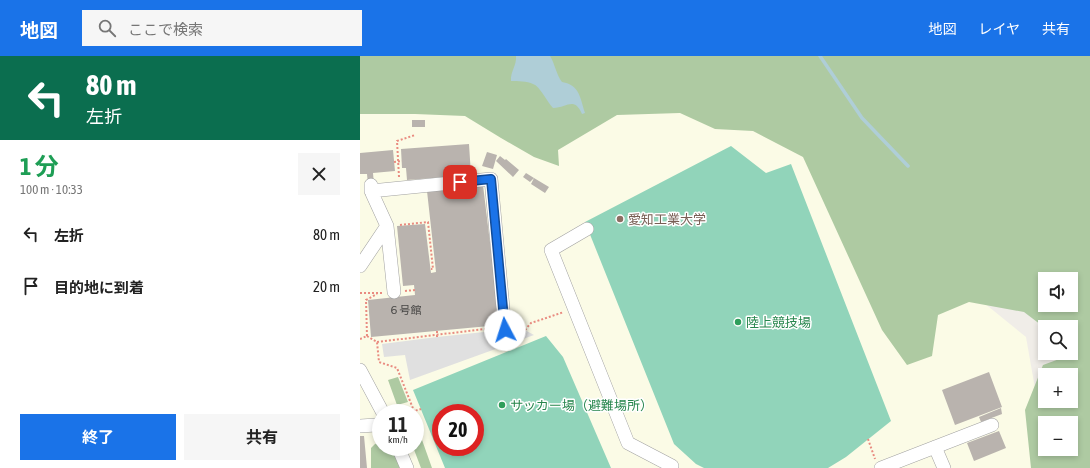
<!DOCTYPE html>
<html lang="ja">
<meta charset="utf-8">
<style>
body{margin:0;font-family:"Asap Condensed","Noto Sans JP",sans-serif;background:#f6f6f6;color:#222;height:100vh;display:flex;flex-direction:column;font-size:15px;white-space:nowrap}
*{box-sizing:border-box;margin:0}
p{font-size:13px;color:#767676}
.icon{flex:none;width:22px;height:22px;fill:none;stroke:currentColor;stroke-width:2;stroke-linecap:round;stroke-linejoin:round}
.map{position:relative;flex:1;overflow:hidden}
.panel{display:flex;flex-direction:column;background:#fff;width:360px}
.panel>*{flex:none}
.hud{background:#0b6e4f;color:#fff;overflow:hidden}
.tools{position:absolute;left:678px;top:216px;display:grid;gap:8px}
.tools a{display:grid;place-items:center;width:40px;height:40px;border-radius:0px;background:#fff;box-shadow:0 2px 6px #0003;font-size:20px}
.speed{position:absolute;left:12px;top:348px;display:flex;gap:8px;font-size:20px;font-weight:700;text-align:center}
.speed>*{display:grid;place-content:center;width:52px;height:52px;border-radius:50%;background:#fff;box-shadow:0 2px 6px #0003;line-height:1}
.speed small{font-size:10px;font-weight:400}
.speed .limit{border:6px solid #d22;background:#fff;color:#111}
.pin{position:absolute;display:grid;place-items:center;width:34px;height:34px;color:#fff;margin:-17px;border-radius:8px;box-shadow:0 2px 6px #0006}
.me{position:absolute;width:44px;margin:-22px;rotate:355deg;stroke-linejoin:round;filter:drop-shadow(0 0 3px #0008)}
.turn{display:flex;align-items:center;gap:14px;height:84px;padding:0 20px;font-size:18px}
.turn .icon{width:52px;height:52px;stroke-width:2.5}
.turn b{display:block;font-size:28px;line-height:34px}
.round{display:grid;place-items:center;flex:none;width:42px;height:42px;border-radius:0px;background:#f6f6f6}
.headline{display:flex;align-items:center;justify-content:space-between;height:68px;padding:0 20px}
h1{font-size:24px;font-weight:700;line-height:30px;color:#1e9e55}
.action{display:flex;gap:8px;margin-top:auto;padding:8px 20px}
.action a{flex:1;height:46px;border-radius:0px;background:#1a73e8;color:#fff;font-size:16px;font-weight:700;line-height:46px;text-align:center}
.action a+a{background:#f6f6f6;color:#222}
ul{padding:0;list-style:none}
li{display:flex;align-items:center;gap:12px;height:52px;padding:0 20px}
li div{flex:1}
li b{display:block;font-size:15px}
li em{font-style:normal}
header{display:flex;align-items:center;gap:24px;box-sizing:border-box;height:56px;padding:0 20px;background:#1a73e8;color:#fff}
header strong{font-size:19px}
nav{display:flex;gap:22px;margin-inline-start:auto;font-size:14px}
.search{width:280px;height:36px;background:#f6f6f6;display:flex;align-items:center;gap:10px;box-sizing:border-box;padding:0 14px;border-radius:0px;color:#767676;font-size:15px}
main{display:flex;flex:1;min-height:0}
.map>svg:first-child{display:block}
.education{fill:#fbfbe6;fill-rule:evenodd}
.forest{fill:#aecaa2;fill-rule:evenodd}
.pitch{fill:#91d4ba;fill-rule:evenodd}
.parking{fill:#e0e0e0}
.water{fill:#afced7}
.lines{fill:none;stroke-linecap:round;stroke-linejoin:round}
.stream{stroke:#afced7;stroke-width:3.5}
.building{fill:#b9b3ae}
.minor-casing{stroke:#a1a1a1;stroke-width:14}
.path{stroke:#e98b80;stroke-width:2;stroke-dasharray:2 2;stroke-linecap:butt}
.minor{stroke:#fff;stroke-width:13}
.route-casing{stroke:#114b97;stroke-width:10}
.route{stroke:#1a73e8;stroke-width:7}
.education-dot{fill:#8d6e63;stroke:#fff;stroke-width:1.5}
.leisure-dot{fill:#2e9e5b;stroke:#fff;stroke-width:1.5}
.labels{text-anchor:middle;dominant-baseline:central;stroke-width:3;stroke-linejoin:round;paint-order:stroke}
.number-label{font-size:11px;fill:#464544}
.education-label{font-size:13px;fill:#785e54;stroke:#fff;text-anchor:start}
.leisure-label{font-size:13px;fill:#27864d;stroke:#fff;text-anchor:start}
</style>
<header>
<strong>地図</strong>
<div class="search"><svg class="icon" aria-label="search" viewBox="0 0 24 24"><circle cx="10" cy="10" r="6"/><path d="M15 15l6 6"/></svg>ここで検索</div>
<nav><a>地図</a><a>レイヤ</a><a>共有</a></nav>
</header>
<main>
<section class="panel">
<div class="hud">
<div class="turn"><svg class="icon" aria-label="left" viewBox="0 0 24 24"><path d="M17 20v-9H6M10 6l-5 5 5 5"/></svg><div><b>80 m</b>左折</div></div>
</div>
<div class="headline"><div><h1>1 分</h1><p>100 m · 10:33</p></div><a class="round"><svg class="icon" aria-label="close" viewBox="0 0 24 24"><path d="M6 6l12 12M18 6L6 18"/></svg></a></div>
<ul>
<li><svg class="icon" aria-label="left" viewBox="0 0 24 24"><path d="M17 20v-9H6M10 6l-5 5 5 5"/></svg><div><b>左折</b></div><em>80 m</em></li>
<li><svg class="icon" aria-label="arrive" viewBox="0 0 24 24"><path d="M6 21V4h12l-3 4 3 4H6"/></svg><div><b>目的地に到着</b></div><em>20 m</em></li>
</ul>
<div class="action"><a>終了</a><a>共有</a></div>
</section>
<div class="map">
<svg width="730" height="412" viewBox="0 0 730 412">
<rect width="100%" height="100%" fill="#f0ede8"/>
<path class="education" d="M0,42L375,45L666,281L689,412H0ZM21,357H55V391H21ZM81,357H115V391H81Z"/>
<path class="forest" d="M0,0H730V412H671L665,354L683,309L702,302L701,297H711V271H685V272L664,256L609,246L578,259L572,300L547,309L522,274L443,101L393,75L355,73L320,57L257,59L198,94L199,110L174,101L141,82L105,60L55,58H0ZM685,223H711V249H685ZM685,319H711V345H685ZM685,367H711V393H685Z
M38,321L48,346L37,349L28,324Z
M55,367H56L72,412H61L53,391H55Z
M21,386V391H34L42,412H11V392L15,388Z"/>
<path class="pitch" d="M371,90L406,117L431,108L531,365L486,401L468,412H344L336,408L314,388L225,166Z
M186,280L203,301L251,412H85L53,334ZM81,357H115V391H81Z"/>
<path class="parking" d="M161,272L174,279L50,324L45,299L24,301L22,288L77,281Z"/>
<path class="water" d="M156,0H190C195,8 196,18 202,26C220,29 220,42 225,57L222,58C214,40 207,52 193,52C187,46 180,30 173,28C167,25 158,25 151,25C150,16 157,9 156,0Z"/>
<g class="lines">
<path class="stream" d="M460,0L502,62L548,110"/>
</g>
<path class="building" d="M52,64H65V71H52Z
M109,88L111,119L47,124L46,112H42L41,93Z
M33,94L35,115L13,117L14,129H8L7,118H0V97Z
M127,96L137,99L133,113L122,110Z
M140,100L145,104L146,103L159,114L153,121L136,105Z
M166,117L174,122L170,126L163,121Z
M174,122L189,131L185,137L171,128Z
M123,129L140,269L11,281L8,244L55,239L54,229L43,230L37,170L65,168L71,217L76,216L67,135Z
M155,258L156,271L151,272L149,259Z
M629,316L642,351L595,369L582,334Z
M641,352L642,358L621,366L619,361Z
M639,375L646,392L614,405L607,387Z
M0,380H4L7,412H0Z"/>
<g class="lines">
<g class="minor-casing">
<path id="minor" d="M11,129V135L27,170L34,236
M11,135L131,123L145,274
M227,173L191,194L268,387L312,410
M0,210L27,170
M0,314L23,357
M0,370L16,369L21,367
M38,391L47,412
M575,391L584,412
M521,412L632,369"/>
</g>
<path class="path" d="M34,106L42,105
M39,121L37,85L55,79
M40,169L68,166L73,213H71
M45,235L55,234
M0,237H23
M165,274L171,267L204,256
M77,275V281
M7,280L17,286L19,306L37,312L54,355
M7,280L6,244L17,238
M0,283L7,280
M17,286L133,272
M48,357L61,353
M508,383L515,403"/>
<use href="#minor" class="minor"/>
</g>
<g class="lines">
<g class="route-casing">
<path id="route" d="M100,126L131,123L145,274"/>
</g>
<use href="#route" class="route"/>
</g>
<circle class="education-dot" cx="260" cy="163" r="4"/>
<g class="leisure-dot">
<circle cx="378" cy="266" r="4"/>
<circle cx="142" cy="349" r="4"/>
</g>
<g class="labels">
<g class="number-label">
<text x="45" y="254">６号館</text>
</g>
<g class="education-label">
<text x="268" y="163">愛知工業大学</text>
</g>
<g class="leisure-label">
<text x="386" y="266">陸上競技場</text>
<text x="150" y="349">サッカー場（避難場所）</text>
</g>
</g>
</svg>
<div class="tools">
<a><svg class="icon" aria-label="sound" viewBox="0 0 24 24"><path d="M4 9h4l5-4v14l-5-4H4zM17 9q2 3 0 6"/></svg></a>
<a><svg class="icon" aria-label="search" viewBox="0 0 24 24"><circle cx="10" cy="10" r="6"/><path d="M15 15l6 6"/></svg></a>
<a>+</a>
<a>−</a>
</div>
<div class="speed"><div>11<small>km/h</small></div><div class="limit">20</div></div>
<div class="pin" style="left:100px;top:126px;background:#d93025"><svg class="icon" aria-label="arrive" viewBox="0 0 24 24"><path d="M6 21V4h12l-3 4 3 4H6"/></svg></div>
<svg class="me" style="left:145px;top:274px" viewBox="-20 -20 40 40"><circle r="19" fill="#fff"/><path d="M0-13L10 11 0 6-10 11z" fill="#1a73e8"/></svg>
</div>
</main>
